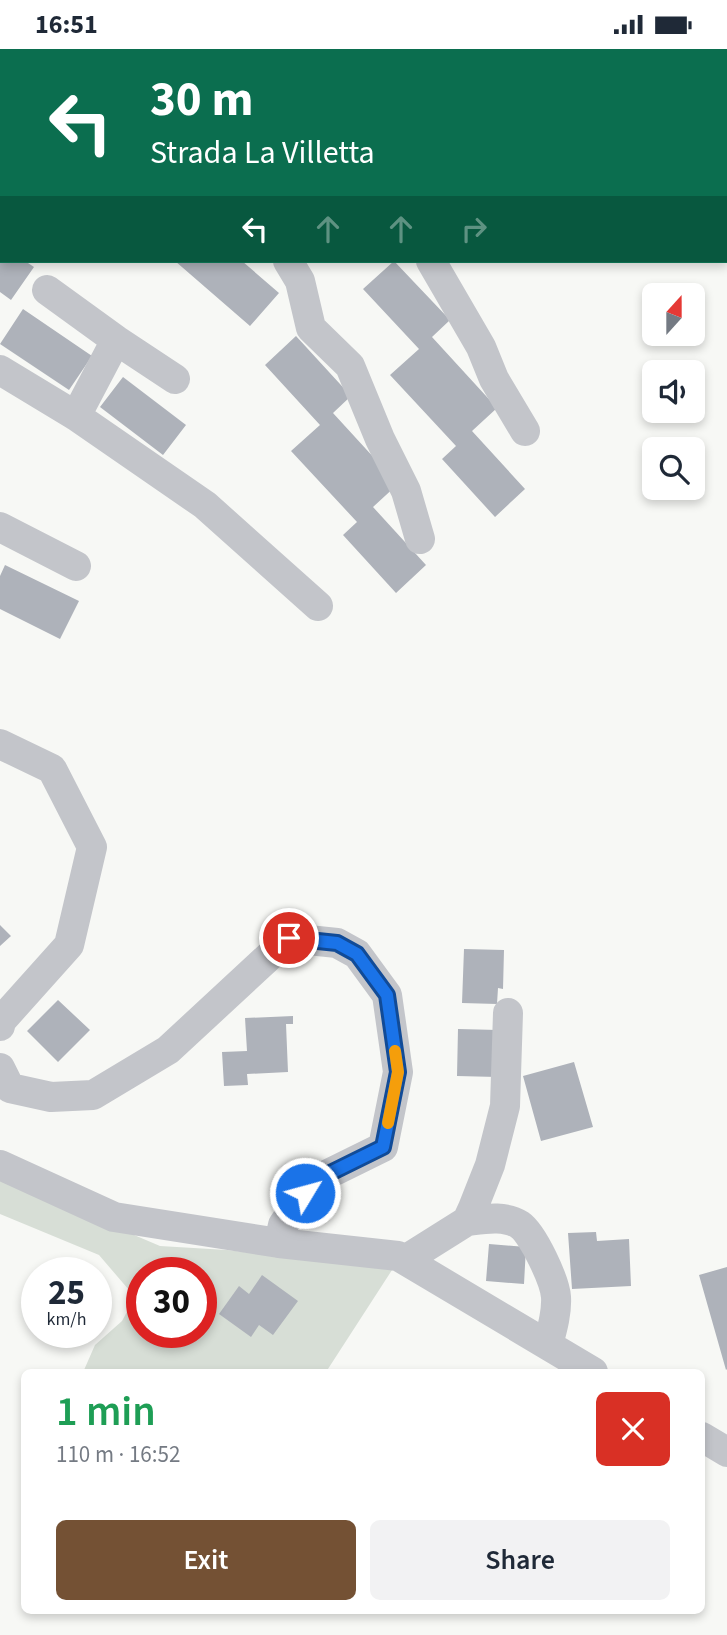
<!DOCTYPE html>
<meta charset="utf-8">
<style>
body{margin:0;font-family:"Source Sans 3",sans-serif;background:#f2f2f3;color:#1f2937;height:100vh;display:flex;flex-direction:column;font-size:26px;white-space:nowrap}
*{box-sizing:border-box;margin:0}
p{font-size:23px;color:#747a83}
.icon{flex:none;width:38px;height:38px;fill:none;stroke:currentColor;stroke-width:2;stroke-linecap:round;stroke-linejoin:round}
.map{position:relative;flex:1;overflow:hidden}
.details{position:absolute;left:21px;top:1320px;width:684px;height:245px;display:flex;flex-direction:column;background:#fff;border-radius:10px;box-shadow:0 4px 10px #0003}
.details>*{flex:none}
.top-card{position:absolute;left:0px;top:0px;width:728px;height:214px;box-shadow:0 4px 10px #0003;background:#0b6e4f;color:#fff;overflow:hidden}
.needle{width:46px;rotate:21deg}
.fabs{position:absolute;left:642px;top:234px;display:grid;gap:14px}
.fabs a{display:grid;place-items:center;width:63px;height:63px;border-radius:10px;background:#fff;box-shadow:0 4px 10px #0003;font-size:35px}
.speed{position:absolute;left:21px;top:1208px;display:flex;gap:14px;font-size:35px;font-weight:700;text-align:center}
.speed>*{display:grid;place-content:center;width:91px;height:91px;border-radius:50%;background:#fff;box-shadow:0 4px 10px #0003;line-height:1}
.speed small{font-size:18px;font-weight:400}
.speed .limit{border:10px solid #d22;background:#fff;color:#111}
.pin{position:absolute;display:grid;place-items:center;width:60px;height:60px;color:#fff;margin:-30px;border:4px solid #fff;border-radius:50%;box-shadow:0 2px 7px #0007}
.me{position:absolute;width:77px;margin:-38px;rotate:53deg;stroke-linejoin:round;filter:drop-shadow(0 0 5px #0008)}
.turn{display:flex;align-items:center;gap:24px;height:147px;padding:0 35px;font-size:32px}
.turn .icon{width:91px;height:91px;stroke-width:2.5}
.turn b{display:block;font-size:49px;line-height:60px}
.lanes{display:flex;align-items:center;height:66px;padding:0 35px;background:#0003;justify-content:center;gap:35px;direction:ltr}
.lanes .off{opacity:.35}
.round{display:grid;place-items:center;flex:none;width:74px;height:74px;border-radius:10px;background:#f2f2f3}
.head{display:flex;align-items:center;justify-content:space-between;height:119px;padding:0 35px}
h1{font-size:42px;font-weight:600;line-height:52px;color:#1e9e55}
.cta{display:flex;gap:14px;margin-top:auto;padding:14px 35px}
.cta a{flex:1;height:80px;border-radius:10px;background:#745134;color:#fff;font-size:28px;font-weight:600;line-height:80px;text-align:center}
.cta a+a{background:#f2f2f3;color:#1f2937}
.status{display:flex;justify-content:space-between;align-items:center;height:49px;padding:0 35px;background:#fff;direction:ltr}
.status svg{height:19px;fill:currentColor}
.map>svg:first-child{display:block}
.green{fill:#d7ded6;fill-rule:evenodd}
.building{fill:#aeb2ba}
.lines{fill:none;stroke-linecap:round;stroke-linejoin:round}
.minor{stroke:#c3c5ca;stroke-width:30}
.route-casing{stroke:#114b97;stroke-width:18}
.route{stroke:#1a73e8;stroke-width:12}
.slow{stroke:#f59e0b;stroke-width:12}
</style>
<div class="status"><b>16:51</b><svg viewBox="0 0 49 12"><path d="M0 12V9h3v3zM5 12V6h3v6zM10 12V3h3v9zM15 12V0h3v12zM26 1h20v11H26zM47 4h2v5h-2z"/></svg></div>
<div class="map">
<svg width="727" height="1586" viewBox="0 0 727 1586">
<rect width="100%" height="100%" fill="#f7f8f5"/>
<path class="green" d="M0,1129L160,1197L227,1201L392,1221L326,1323H86L84,1321L95,1296L122,1272L135,1248L99,1206L0,1165ZM142,1223H201V1283H142Z"/>
<path class="building" d="M0,212H25L34,218L11,251L0,243Z
M175,212H242L279,244L250,277Z
M394,212L450,271L432,288L497,359L472,382L525,440L495,468L442,410L456,397L390,326L419,300L363,240Z
M23,260L92,307L69,341L0,295Z
M296,287L351,347L333,364L398,435L373,458L426,516L396,544L343,486L357,473L291,402L320,376L265,316Z
M123,328L186,376L163,406L100,358Z
M5,516L79,552L60,590L0,560V527Z
M0,876L11,887L0,897Z
M464,900L504,901L503,940L498,939L497,955L462,954Z
M58,951L90,981L58,1013L27,982Z
M293,967V975H286L288,1023L247,1025L248,1036L224,1037L222,1003L247,1002L245,969Z
M458,980L498,981L497,1028L457,1027Z
M574,1013L593,1078L541,1092L523,1027Z
M596,1183L597,1192L629,1190L631,1237L572,1240L568,1184Z
M489,1195L526,1198L524,1235L486,1232Z
M727,1218V1320L726,1321L699,1226Z
M262,1226L298,1252L273,1286L259,1276L251,1288L219,1265L239,1237L249,1245Z"/>
<g class="lines">
<path class="minor" d="M51,0L52,2
M316,0L318,2
M452,2L453,0
M0,170L2,171
M288,212L300,232L311,279L350,317L380,390L406,442L420,490
M431,212L481,298L494,330L525,382
M47,241L116,291L76,367
M116,291L175,330
M0,321L76,367L205,456L318,557
M0,478L76,517
M0,695L52,720L92,798L69,896L1,972L0,977
M0,1019L10,1039L51,1048L93,1046L168,1001L289,889L337,894L357,905L387,946L398,1023L383,1098L312,1133L283,1176L279,1194
M0,1116L114,1168L279,1194L398,1207L593,1323
M467,1172C484,1170 505,1166 520,1176C533,1185 555,1232 556,1248C557,1264 552,1281 548,1296
M405,1211L467,1172L473,1159L490,1116L505,1057L508,964
M702,1388L727,1403"/>
</g>
<g class="lines">
<g class="route-casing">
<path id="route" d="M289,889L337,894L357,905L387,946L398,1023L383,1098L312,1133L305,1144"/>
</g>
<use href="#route" class="route"/>
<path class="slow" d="M388,1074L398,1023L395,1002"/>
</g>
</svg>
<div class="fabs">
<a><svg class="needle" viewBox="-14 -14 28 28"><path d="M0-13l5 13h-10z" fill="#e53935"/><path d="M0 13l5-13h-10z" fill="#747a83"/></svg></a>
<a><svg class="icon" aria-label="sound" viewBox="0 0 24 24"><path d="M4 9h4l5-4v14l-5-4H4zM17 9q2 3 0 6"/></svg></a>
<a><svg class="icon" aria-label="search" viewBox="0 0 24 24"><circle cx="10" cy="10" r="6"/><path d="M15 15l6 6"/></svg></a>
</div>
<div class="speed"><div>25<small>km/h</small></div><div class="limit">30</div></div>
<div class="pin" style="left:289px;top:889px;background:#d93025"><svg class="icon" aria-label="arrive" viewBox="0 0 24 24"><path d="M6 21V4h12l-3 4 3 4H6"/></svg></div>
<svg class="me" style="left:305px;top:1144px" viewBox="-20 -20 40 40"><circle r="17" fill="#1a73e8" stroke="#fff" stroke-width="3"/><path d="M0-11L8 9 0 5-8 9z" fill="#fff"/></svg>
<div class="top-card">
<div class="turn"><svg class="icon" aria-label="left" viewBox="0 0 24 24"><path d="M17 20v-9H6M10 6l-5 5 5 5"/></svg><div><b>30 m</b>Strada La Villetta</div></div>
<div class="lanes"><svg class="icon" aria-label="left" viewBox="0 0 24 24"><path d="M17 20v-9H6M10 6l-5 5 5 5"/></svg><svg class="icon off" aria-label="ahead" viewBox="0 0 24 24"><path d="M12 20V5M6 11l6-6 6 6"/></svg><svg class="icon off" aria-label="ahead" viewBox="0 0 24 24"><path d="M12 20V5M6 11l6-6 6 6"/></svg><svg class="icon off" aria-label="right" viewBox="0 0 24 24"><path d="M7 20v-9h11M14 6l5 5-5 5"/></svg></div>
</div>
<section class="details">
<div class="head"><div><h1>1 min</h1><p>110 m · 16:52</p></div><a class="round" style="background:#d93025;color:#fff"><svg class="icon" aria-label="close" viewBox="0 0 24 24"><path d="M6 6l12 12M18 6L6 18"/></svg></a></div>
<div class="cta"><a>Exit</a><a>Share</a></div>
</section>
</div>
